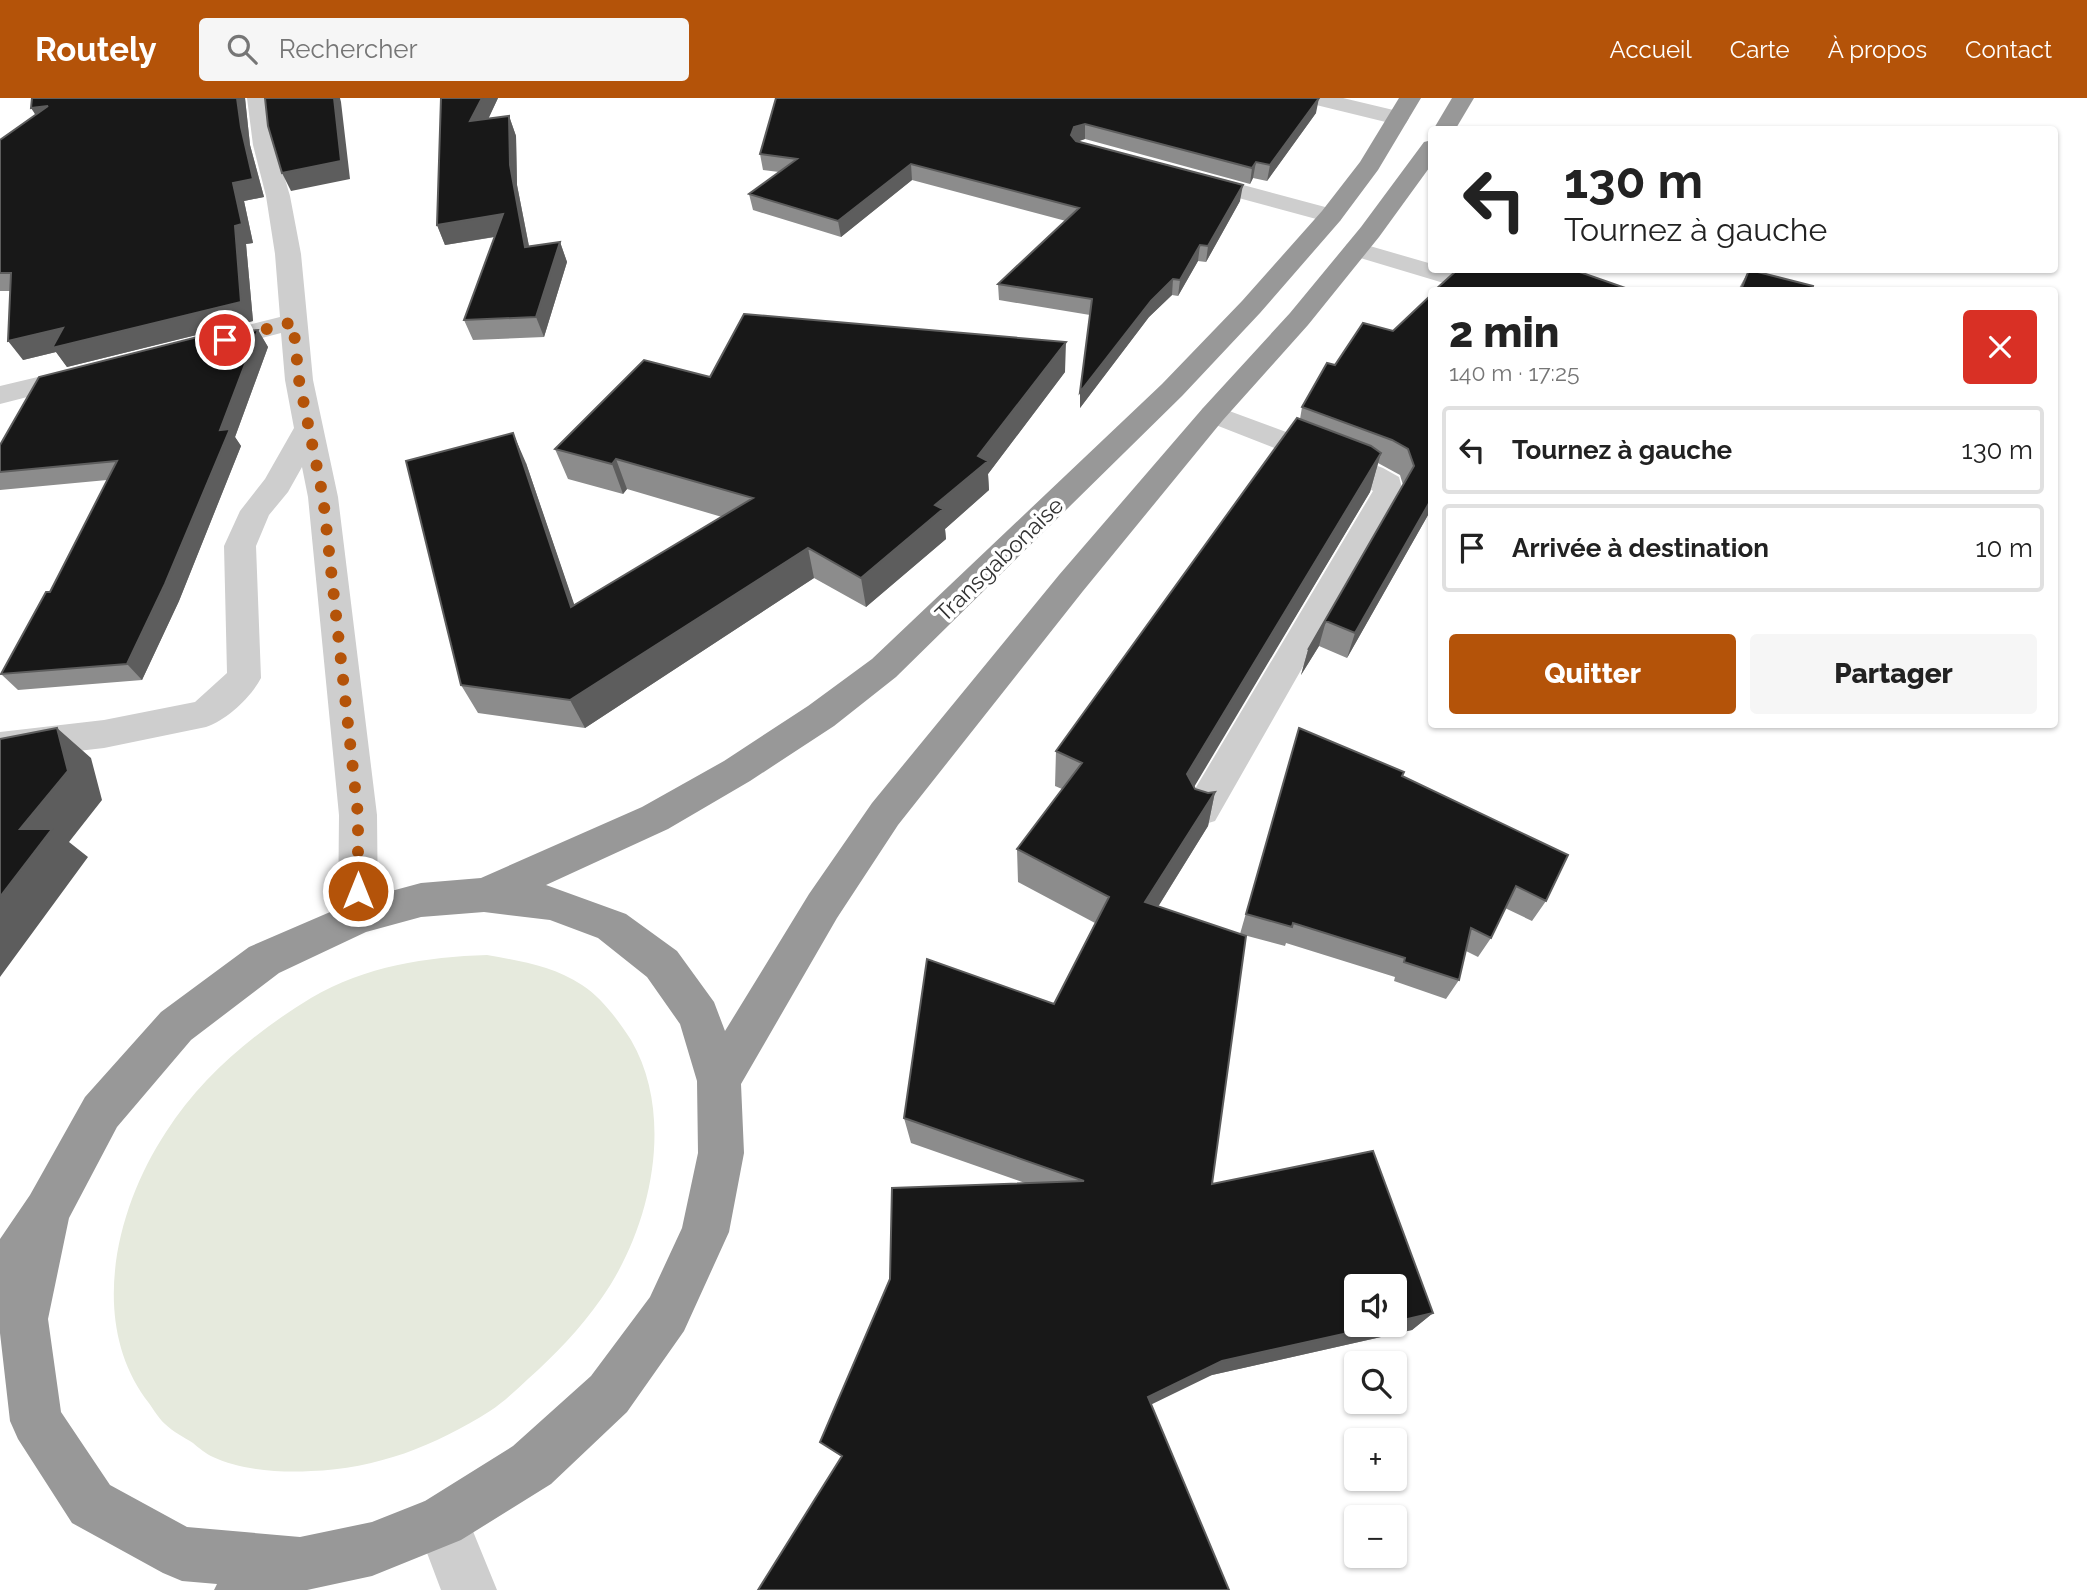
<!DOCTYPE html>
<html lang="fr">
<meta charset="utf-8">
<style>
body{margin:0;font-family:Raleway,sans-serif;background:#f6f6f6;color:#222;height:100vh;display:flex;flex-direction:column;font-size:26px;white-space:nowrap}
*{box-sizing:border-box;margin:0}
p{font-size:23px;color:#767676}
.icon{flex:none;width:38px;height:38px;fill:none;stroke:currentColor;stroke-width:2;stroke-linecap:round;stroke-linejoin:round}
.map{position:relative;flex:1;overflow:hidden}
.side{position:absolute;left:1428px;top:189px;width:630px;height:441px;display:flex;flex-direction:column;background:#fff;border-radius:7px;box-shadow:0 2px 5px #0004}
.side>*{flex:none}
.hud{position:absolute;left:1428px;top:28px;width:630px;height:147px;border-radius:7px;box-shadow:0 2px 5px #0004;background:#fff;color:#222;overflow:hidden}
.controls{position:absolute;left:1344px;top:1176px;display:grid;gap:14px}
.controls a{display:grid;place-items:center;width:63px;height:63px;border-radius:7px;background:#fff;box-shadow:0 2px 5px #0004;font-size:35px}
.pin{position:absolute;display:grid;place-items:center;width:60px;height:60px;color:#fff;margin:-30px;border:4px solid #fff;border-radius:50%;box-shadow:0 2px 7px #0007}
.me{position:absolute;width:77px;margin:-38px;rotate:0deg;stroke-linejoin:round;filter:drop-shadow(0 0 5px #0008)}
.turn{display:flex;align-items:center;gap:24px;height:147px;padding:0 21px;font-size:32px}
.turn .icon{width:91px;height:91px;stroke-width:2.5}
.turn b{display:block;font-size:49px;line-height:60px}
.round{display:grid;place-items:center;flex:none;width:74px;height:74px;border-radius:7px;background:#f6f6f6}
.overview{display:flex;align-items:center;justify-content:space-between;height:119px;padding:0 21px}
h1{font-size:42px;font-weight:800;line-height:52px}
.action{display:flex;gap:14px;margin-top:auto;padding:14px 21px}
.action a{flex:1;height:80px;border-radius:7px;background:#b45309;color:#fff;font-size:28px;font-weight:800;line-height:80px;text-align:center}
.action a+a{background:#f6f6f6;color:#222}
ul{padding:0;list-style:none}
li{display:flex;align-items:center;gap:21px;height:88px;margin:0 14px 10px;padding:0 7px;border:4px solid #e0e0e0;border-radius:7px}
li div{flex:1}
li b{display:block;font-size:26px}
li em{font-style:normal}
header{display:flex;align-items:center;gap:42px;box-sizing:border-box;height:98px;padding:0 35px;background:#b45309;color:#fff}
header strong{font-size:33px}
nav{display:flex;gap:38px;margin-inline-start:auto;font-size:24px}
.search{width:490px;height:63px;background:#f6f6f6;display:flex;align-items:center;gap:18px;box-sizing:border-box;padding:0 24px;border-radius:7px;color:#767676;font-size:26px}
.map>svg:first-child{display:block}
.green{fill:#e6eadd}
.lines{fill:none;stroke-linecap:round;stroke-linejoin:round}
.minor{fill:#cecece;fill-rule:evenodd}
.highway{fill:#989898;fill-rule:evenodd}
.wall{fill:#8c8c8c}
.shaded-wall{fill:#5d5d5d}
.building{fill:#181818;stroke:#5d5d5d;stroke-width:2}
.route{stroke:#b45309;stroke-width:12;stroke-dasharray:0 21.6}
.labels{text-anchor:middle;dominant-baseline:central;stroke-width:7;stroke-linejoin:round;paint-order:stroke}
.street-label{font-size:23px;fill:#313131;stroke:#fff}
</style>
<header>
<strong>Routely</strong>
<div class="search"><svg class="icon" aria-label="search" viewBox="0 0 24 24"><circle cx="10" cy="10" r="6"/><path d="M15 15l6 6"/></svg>Rechercher</div>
<nav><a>Accueil</a><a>Carte</a><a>À propos</a><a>Contact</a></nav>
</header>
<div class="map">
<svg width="2087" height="1492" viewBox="0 0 2087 1492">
<rect width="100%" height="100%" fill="#fff"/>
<path class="green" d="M487,857C520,863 553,868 582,887C602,900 618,922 631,942C676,1019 651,1131 601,1201C580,1231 555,1257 528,1281C516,1292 504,1304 490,1313C435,1348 376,1371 311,1373C282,1375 240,1372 213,1359C206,1356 199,1350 193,1345C184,1339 173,1334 165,1326C157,1319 152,1308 145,1300C89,1221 116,1110 166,1034C202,978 255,934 311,900C366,868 426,859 487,857Z"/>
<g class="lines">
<path class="minor" d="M247,0H269L275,47L290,98L301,156L313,282L338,399L377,717L378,819L372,831L358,836L344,831L338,819L339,717L308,399L302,369L288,394L269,417L256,448L261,580C251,599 227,622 206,629L104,650L0,662V634L104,622L195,604L227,575L224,448L240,413L265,381L294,330L285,282L281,235L207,254L197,252L193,246L197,240L280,219L275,156L266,98L253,47Z
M1305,0H1343L1406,15L1409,20L1406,25L1398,27L1308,5Z
M1191,73L1340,113L1343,118L1340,123L1331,125L1183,85L1179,80L1183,75Z
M1356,144L1432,166V172H1452L1502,187L1506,192H1467L1347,156L1344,151L1347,146Z
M84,268L94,270L98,276L94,282L0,306V288Z
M1213,307L1383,370L1399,379L1403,393L1215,723L1202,727L1189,723L1183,712L1189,701L1373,393L1361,384L1203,322L1199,316L1203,310Z
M442,1396L461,1404L497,1492H441L415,1423L423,1404Z"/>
<path class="highway" d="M1399,0H1421L1378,72L1340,123L1260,215L1182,298L896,579L834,628L750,683L668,731L546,787L626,816L677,853L714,904L725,933L809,796L872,705L1059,477L1203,310L1290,215L1361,129L1424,44L1432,42V66L1379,139L1308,227L1223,322L1083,493L898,727L837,820L741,986L744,1055L729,1134L684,1233L627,1314L551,1386L461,1442L372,1478L307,1492H214L217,1486L182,1483L163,1475L72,1425L18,1341L10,1323L0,1235V1141L30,1097L85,999L161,914L249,849L358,802L421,785L481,780L642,709L724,663L808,608L872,561L1162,286L1242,203L1322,113L1360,64ZM484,814L550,822L598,840L647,879L680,926L697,983L698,1055L682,1130L650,1199L591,1278L513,1348L425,1403L372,1424L300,1439L187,1429L110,1387L61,1314L48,1221L69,1120L117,1029L191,942L279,875L366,834L421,819Z
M1452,0H1474L1455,32H1433Z"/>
</g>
<path class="wall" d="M32,0H245L250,47L264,99L244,103L253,145L246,146L253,223L67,269L56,254L23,262L10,193H0V42L35,17Z
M441,0H498L488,21L509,18L516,38L517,87L529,148L560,144L567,164L544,239L473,242L464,222L495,139L445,147L437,127Z
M776,0L1316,15L1267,83L1253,80L1250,86L1085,41L1078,43L1240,103L1206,164L1198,163L1178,198L1172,197L1149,219L1080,310L1090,217L999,202L998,186L1066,123L912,82L841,139L753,112L749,96L779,74L763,72L760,56Z
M1749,172L1812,192H1738Z
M1432,196V410L1347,560L1319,548L1301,577L1308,552L1403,387L1400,377L1378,365L1370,394L1193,689L1195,691L1208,695L1215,694L1208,728L1158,809L1212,1086L1433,1215L1412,1232L1212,1277L842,1359L820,1344L1025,1085L911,1045L904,1020L1054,906L1095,825L1018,784L1017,751L1062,691L1055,688L1056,653L1300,321L1302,309L1335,267L1393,233Z
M245,227L248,233L258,232L268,249L235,339L241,348L179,503L142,582L18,592L1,576L50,494L107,382L0,392V347Z
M1065,274L988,376L989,392L945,431L946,441L866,509L814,480L585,630L478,615L461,587L526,365L574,507L722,419L627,391L623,396L568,381L555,351L710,279Z
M1299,630L1402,678L1546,803L1532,823L1505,810L1491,840L1478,859L1466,853L1459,882L1446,901L1394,883L1395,879L1286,845L1285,848L1240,836Z"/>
<path class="shaded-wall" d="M237,0H245L250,47L264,99L244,103L253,145L246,146L253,223L67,269L56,254L23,262L8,243L235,128L233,85L241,29Z
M334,0H340L341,4L350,81L291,93L282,75Z
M482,0H498L478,43L470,23Z
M1319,0L1316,15L1267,83L1270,67Z
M48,8L43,28L31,10Z
M509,18L516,38L517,87L533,169L525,149L510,67Z
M1085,26V41L1074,45L1071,37L1074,29Z
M1256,64L1253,80L1250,86L1252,70Z
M911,66L912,82L841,139L838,123Z
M1243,87L1240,103L1206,164L1208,148Z
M503,116L511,136L445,147L437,127Z
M560,144L567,164L544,239L536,219Z
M1200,147L1198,163L1178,198L1180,182Z
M1173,181L1172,197L1149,219L1080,310V294L1151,203Z
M245,227L254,242L258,232L268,249L235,339L241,348L179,503L142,582L127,566L220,332L245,233Z
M1066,244L1065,274L988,376L989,392L945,431L946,441L866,509L861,480L935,407L978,358Z
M513,335L526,365L585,538L571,509Z
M1381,355L1370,394L1181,711L1187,676Z
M616,361L627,391L623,396L612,366Z
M1432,400V410L1347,560L1355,535Z
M808,450L814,480L585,630L570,602Z
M1326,523L1319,548L1301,577L1308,552Z
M57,630L91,660L102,702L69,744L88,759L0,879V799L20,731Z
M1215,694L1208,728L1141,836L1145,804Z
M1433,1215L1412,1232L1212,1277L1142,1311L1148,1299L1222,1263L1384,1227H1395V1224Z"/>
<path class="building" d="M32,0H237L241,29L253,81L233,85L242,126L235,128L241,204L52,250L63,230L8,243L11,175H0V42L48,8L31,10Z
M265,0H334L341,63L282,75L268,28Z
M441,0H482L470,23L509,18L510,67L525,149L560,144L536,219L464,222L503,116L437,127Z
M776,0H1319L1270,67L1256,64L1252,70L1085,26L1074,29L1071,37L1076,43L1243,87L1208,148L1200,147L1180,182L1173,181L1151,203L1080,294L1092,201L998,186L1079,110L911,66L838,123L749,96L797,61L760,56Z
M1457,172H1574L1631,192H1435Z
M1749,172H1750L1813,188L1812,192H1741Z
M1432,196V400L1355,535L1326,523L1308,552L1414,368L1408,351L1392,342L1302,309L1327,265L1335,267L1363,225L1393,233Z
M744,216L1066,244L978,358L988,363L935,407L943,411L861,480L808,450L570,602L461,587L406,363L513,335L571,509L753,400L616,361L612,366L555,351L644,262L710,279Z
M245,227V233L258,232L220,332L230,331L165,486L127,566L1,576L46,494H50L117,363L0,374V347L39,279Z
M1297,320L1371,348L1381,355L1187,676L1195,691L1208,695L1215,694L1145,804L1246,838L1212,1086L1373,1053L1433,1215L1395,1224V1188H1356V1227H1384L1222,1263L1148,1299L1229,1492H758L842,1358L820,1344L890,1181L892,1090L1084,1083L904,1020L927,861L1054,906L1109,799L1017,751L1082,665L1056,653Z
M57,630L68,673L20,731H52L0,799V641Z
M1299,630L1404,674L1402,678L1568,757L1546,803L1516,788L1491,840L1471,830L1459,882L1404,864L1405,860L1293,825L1292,829L1246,816Z"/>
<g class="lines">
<path class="route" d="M225,242L293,224L299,282L323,399L358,717V793"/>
</g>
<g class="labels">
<g class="street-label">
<text transform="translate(999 461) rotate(-44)">Transgabonaise</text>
</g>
</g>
</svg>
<div class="controls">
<a><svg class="icon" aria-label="sound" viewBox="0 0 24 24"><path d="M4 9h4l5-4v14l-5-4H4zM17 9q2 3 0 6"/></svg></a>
<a><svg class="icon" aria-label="search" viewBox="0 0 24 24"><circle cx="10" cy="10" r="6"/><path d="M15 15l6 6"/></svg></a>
<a>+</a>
<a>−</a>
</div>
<div class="pin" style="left:225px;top:242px;background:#d93025"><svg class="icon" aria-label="arrive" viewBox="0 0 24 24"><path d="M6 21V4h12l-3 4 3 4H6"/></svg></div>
<svg class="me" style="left:358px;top:793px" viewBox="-20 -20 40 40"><circle r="17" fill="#b45309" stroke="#fff" stroke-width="3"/><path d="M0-11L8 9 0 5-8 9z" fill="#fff"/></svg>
<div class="hud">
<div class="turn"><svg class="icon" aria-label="left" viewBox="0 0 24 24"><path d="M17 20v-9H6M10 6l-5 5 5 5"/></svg><div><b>130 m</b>Tournez à gauche</div></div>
</div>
<section class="side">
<div class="overview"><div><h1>2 min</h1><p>140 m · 17:25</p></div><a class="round" style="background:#d93025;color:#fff"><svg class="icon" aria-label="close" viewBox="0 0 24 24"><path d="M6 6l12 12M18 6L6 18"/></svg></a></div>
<ul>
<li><svg class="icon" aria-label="left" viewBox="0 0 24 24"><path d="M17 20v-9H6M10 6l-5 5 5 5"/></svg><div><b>Tournez à gauche</b></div><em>130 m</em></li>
<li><svg class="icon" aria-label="arrive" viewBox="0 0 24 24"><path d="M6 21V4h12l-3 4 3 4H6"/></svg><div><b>Arrivée à destination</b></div><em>10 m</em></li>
</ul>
<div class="action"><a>Quitter</a><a>Partager</a></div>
</section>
</div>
